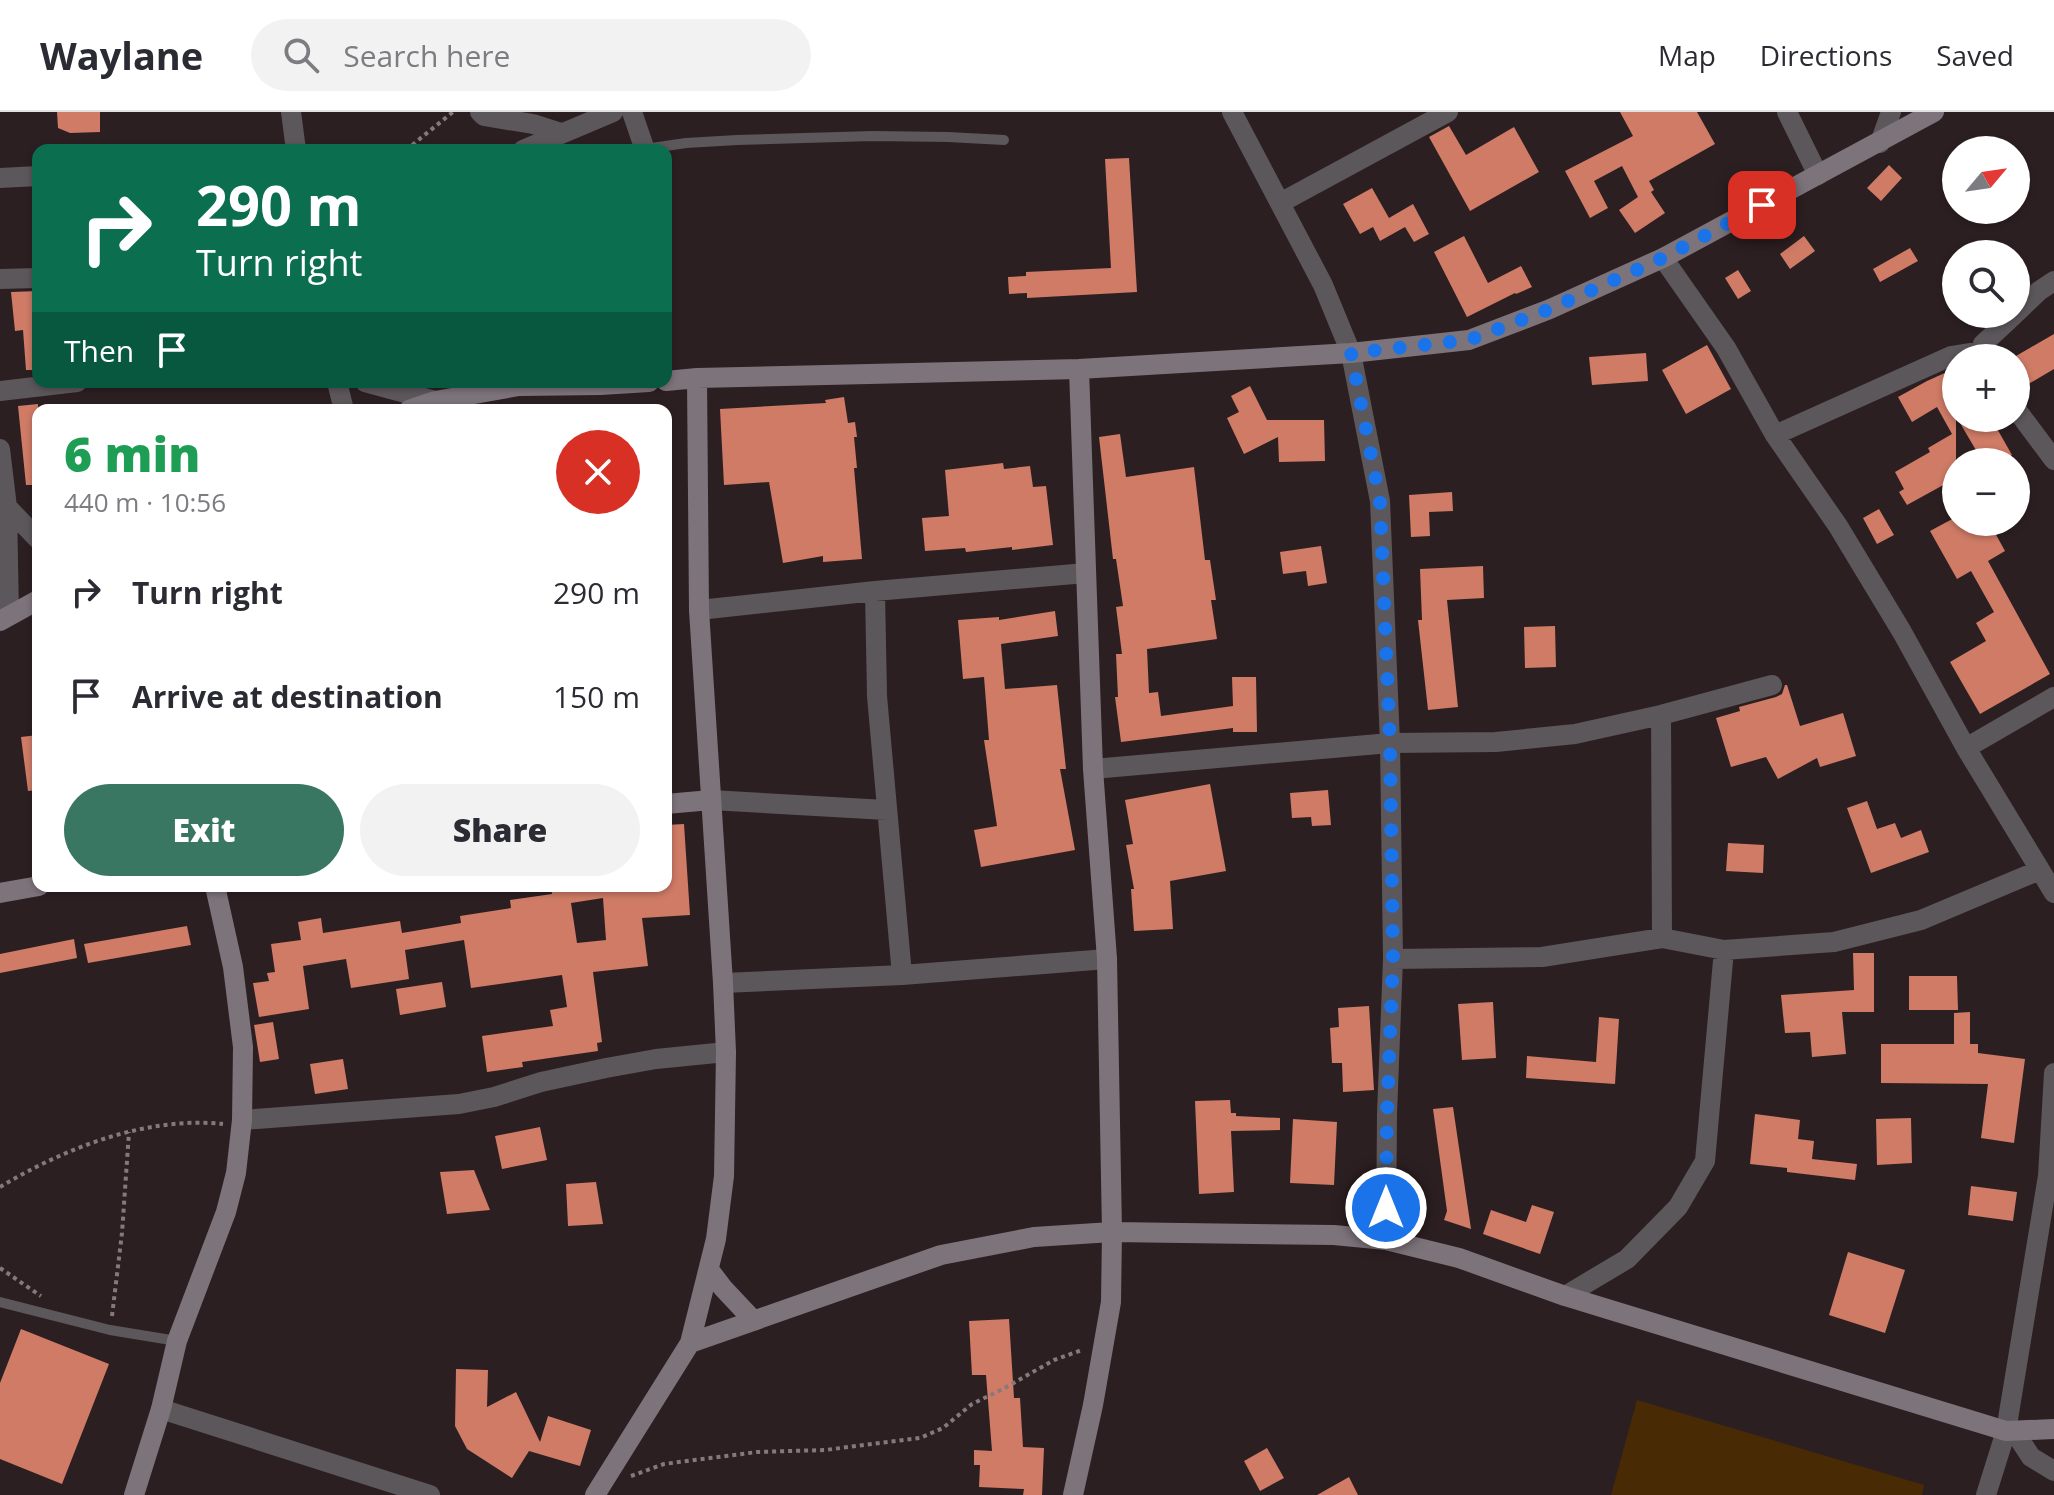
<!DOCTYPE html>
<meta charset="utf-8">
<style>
body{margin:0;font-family:"Open Sans",sans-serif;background:#f2f2f3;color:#2b2b33;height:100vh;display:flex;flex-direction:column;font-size:30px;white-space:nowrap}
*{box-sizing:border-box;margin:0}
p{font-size:26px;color:#7c7c81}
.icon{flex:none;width:44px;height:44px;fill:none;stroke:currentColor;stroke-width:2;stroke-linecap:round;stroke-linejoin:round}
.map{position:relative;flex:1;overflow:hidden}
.sheet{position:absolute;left:32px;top:292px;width:640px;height:488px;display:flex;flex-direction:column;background:#fff;border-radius:16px;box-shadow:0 2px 6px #0004}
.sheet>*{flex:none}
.banner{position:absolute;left:32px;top:32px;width:640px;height:244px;border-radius:16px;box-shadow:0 2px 6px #0004;background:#0b6e4f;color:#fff;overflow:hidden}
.needle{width:52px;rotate:61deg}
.fabs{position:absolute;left:1942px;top:24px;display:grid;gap:16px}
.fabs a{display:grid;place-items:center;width:88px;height:88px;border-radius:50%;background:#fff;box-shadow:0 2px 6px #0004;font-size:40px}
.pin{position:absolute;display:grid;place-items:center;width:68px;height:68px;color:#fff;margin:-34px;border-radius:16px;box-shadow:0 4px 12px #0006}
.me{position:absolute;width:88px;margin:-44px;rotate:0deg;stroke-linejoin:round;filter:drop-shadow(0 0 6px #0008)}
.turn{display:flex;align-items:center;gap:28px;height:168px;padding:0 32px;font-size:36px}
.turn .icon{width:104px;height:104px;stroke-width:2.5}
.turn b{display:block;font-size:56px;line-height:68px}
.then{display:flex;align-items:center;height:76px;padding:0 32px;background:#0003;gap:16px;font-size:30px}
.round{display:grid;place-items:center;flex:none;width:84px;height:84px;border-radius:42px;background:#f2f2f3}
.headline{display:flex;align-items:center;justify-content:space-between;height:136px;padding:0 32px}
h1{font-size:48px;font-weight:800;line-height:60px;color:#1e9e55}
.button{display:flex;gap:16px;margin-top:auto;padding:16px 32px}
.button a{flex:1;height:92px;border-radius:48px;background:#3a7762;color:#fff;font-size:32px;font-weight:800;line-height:92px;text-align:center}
.button a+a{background:#f2f2f3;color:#2b2b33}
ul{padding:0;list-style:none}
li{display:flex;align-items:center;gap:24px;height:104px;padding:0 32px}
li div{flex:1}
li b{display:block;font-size:30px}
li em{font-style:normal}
header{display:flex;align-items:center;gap:48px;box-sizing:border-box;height:112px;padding:0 40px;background:#fff;border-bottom:2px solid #e1e1e2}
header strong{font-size:38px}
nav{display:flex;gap:44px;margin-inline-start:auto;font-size:28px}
.search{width:560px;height:72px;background:#f2f2f3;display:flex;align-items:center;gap:20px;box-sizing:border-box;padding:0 28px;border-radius:44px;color:#7c7c81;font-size:30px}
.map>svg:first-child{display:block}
.pitch{fill:#482a04}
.building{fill:#cf7b66;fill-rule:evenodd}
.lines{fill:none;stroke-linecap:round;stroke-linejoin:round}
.path{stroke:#85797c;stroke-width:4;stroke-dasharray:4 4;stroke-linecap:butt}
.lane{stroke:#5c575b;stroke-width:10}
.street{stroke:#5c575b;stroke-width:20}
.secondary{stroke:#7d747b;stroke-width:20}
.route{stroke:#1a73e8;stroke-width:14;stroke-dasharray:0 25.2}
</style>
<header>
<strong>Waylane</strong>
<div class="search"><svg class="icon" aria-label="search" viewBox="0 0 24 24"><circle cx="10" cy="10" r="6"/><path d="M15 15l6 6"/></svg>Search here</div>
<nav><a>Map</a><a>Directions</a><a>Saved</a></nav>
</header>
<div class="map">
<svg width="2054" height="1383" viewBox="0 0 2054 1383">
<rect width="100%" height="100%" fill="#2c1f22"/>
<path class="pitch" d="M1637,1288L1924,1373L1922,1383H1611Z"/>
<path class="building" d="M57,0H100V20L70,21L58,16Z
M1620,0H1697L1715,32L1649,69L1654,78L1651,80L1665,101L1635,121L1619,98L1638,85L1622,54L1594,69L1608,96L1590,106L1565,59L1633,24Z
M1449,14L1466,43L1514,15L1539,60L1470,99L1429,25Z
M1129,46L1137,180L1027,186V181L1009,182L1008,165L1026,164V160L1111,156L1105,47Z
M1889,53L1902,66L1881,89L1867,76Z
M1372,76L1389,106L1413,92L1429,122L1414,130L1405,115L1380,129L1373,115L1360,122L1343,92Z
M1464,124L1488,171L1521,154L1532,175L1516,182L1515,181L1467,205L1434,140Z
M1804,124L1815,139L1790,157L1780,142Z
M1910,136L1918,149L1880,170L1873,157Z
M1738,158L1751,179L1738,187L1725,166Z
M38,179V258H26L23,218L15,219L11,180Z
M2054,222V257L2025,274L2016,258V244Z
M1707,233L1731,277L1686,302L1662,258Z
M1646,241L1648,269L1592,273L1589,245Z
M1956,256V366L1907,393L1899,380L1904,377L1895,360L1930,340L1928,336L1952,322L1937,295L1912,310L1898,285L1927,269Z
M1250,274L1267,308H1324L1325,349L1279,350L1278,325L1244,342L1227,306L1239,300L1231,284Z
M844,285L848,311L855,310L857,325H854L857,356H854L862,447L823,450V444L783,451L769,370L724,373L720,297L826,291L825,288Z
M38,292V373H26L18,294Z
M1957,306H1991L2012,343L2000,350H1983Z
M1120,322L1126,365L1194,355L1205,448H1210L1216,488H1211L1217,527L1147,537L1149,581L1158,580L1161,604L1233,594L1232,565H1256L1257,620H1233V616L1121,630L1115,585H1118L1116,542H1122L1116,495L1123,494L1116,447H1113L1099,325Z
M1003,351L1004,357L1030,354L1033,375L1046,374L1053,433L1012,438V435L966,440L965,436L925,439L922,406L949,404L945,358Z
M1452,380L1453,399L1429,400L1430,424L1411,425L1409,383Z
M1879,397L1894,423L1877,432L1863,406Z
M1956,405V410H1989L2005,439L1988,449L2050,562L1980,602L1950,550L1986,529L1976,511L1994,500L1971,459L1957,467L1930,419Z
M1321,434L1327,471L1308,474L1306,459L1283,462L1280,440Z
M1483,454L1484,486L1447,488L1458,595L1428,598L1418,508H1422L1420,457Z
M1055,499L1058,524L1001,532L1005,577L1057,573L1066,657H1060L1075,738L981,755L974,718L997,714L984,628H989L984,565L963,567L958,508L999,505V508Z
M1555,514L1556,555L1525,556L1524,515Z
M1785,573H1787L1800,614L1843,601L1856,644L1820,655L1817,646L1778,667L1766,645L1731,655L1716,606L1740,599L1739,595L1776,585L1782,582Z
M38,623V678L28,679L21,625Z
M1210,672L1226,759L1170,769L1173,817L1134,819L1131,777H1134L1126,733L1133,732L1125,688Z
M1328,678L1331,713L1312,714L1311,705L1292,706L1290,681Z
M1867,689L1877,717L1895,711L1901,726L1921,718L1929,740L1871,761L1847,696Z
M684,712L690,803L642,806L648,854L593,860L602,930L597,931L598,939L522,950L523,955L487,960L482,924L553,914L550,898L567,895L562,863L471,876L464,828L405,838L409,867L351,876L346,847L303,854L309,897L259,905L253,871L269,869L267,861L275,860L271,832L301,828L298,810L321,806L323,821L400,809L402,821L461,811L460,804L511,796L510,788L552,782L551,774H666V713ZM603,786L606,828L577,831L571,791Z
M1728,731L1764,733L1763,761L1726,759Z
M187,814L191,833L88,851L84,832Z
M74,827L77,846L0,861V842Z
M1853,841H1874V900H1842L1846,942L1812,945L1810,920L1785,921L1781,883L1854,878Z
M1909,864H1957L1958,898H1909Z
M442,870L446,895L400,903L396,877Z
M1493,890L1496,946L1462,948L1458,892Z
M1369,894L1374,978L1343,980L1342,951H1332L1330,916L1339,915L1338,896Z
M1970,900V932H1978V941L2025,947L2014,1031L1981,1026L1988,972L1881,971V932H1954V901Z
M1599,905L1619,907L1615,972L1526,966L1527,944L1596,950Z
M273,910L279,947L260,950L254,913Z
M343,947L348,977L315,982L310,952Z
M1230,988L1231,1001H1236V1004L1280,1006V1018L1231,1019L1234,1080L1199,1082L1195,989Z
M1453,995L1471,1117L1444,1108L1447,1099L1433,997Z
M1755,1002L1800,1008L1798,1027L1814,1029L1812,1047L1857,1052L1855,1068L1787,1060V1056L1750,1052Z
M1911,1006L1912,1051L1877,1053L1876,1007Z
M1293,1007L1337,1010L1334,1073L1290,1071Z
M540,1015L547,1048L502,1057L495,1024Z
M474,1058L490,1098L447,1102L440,1060Z
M596,1070L603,1112L568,1114L566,1072Z
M1971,1074L2017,1080L2013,1109L1968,1103Z
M1532,1093L1554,1100L1540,1142L1483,1122L1491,1098L1526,1110Z
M1848,1140L1905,1158L1885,1221L1829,1203Z
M1009,1207L1014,1286H1020L1023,1335L1044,1336L1042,1383H1023L1024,1377L979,1375L980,1353H974V1338L992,1339L986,1263H972L969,1209Z
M21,1217L109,1252L62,1372L0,1347V1271Z
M456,1257L488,1258L487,1295L516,1280L540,1330L548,1304L591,1318L580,1354L529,1339L512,1366L467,1337L455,1314Z
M1267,1336L1284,1366L1260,1379L1244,1349Z
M1349,1365L1358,1383H1317Z"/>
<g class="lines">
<path class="path" d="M406,38L453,0
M0,1075C65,1036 146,1004 223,1012
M0,1156L41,1184
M112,1204L122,1121L129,1020
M631,1364L664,1352L757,1340L825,1338L920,1326L943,1316L972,1292L1003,1277L1054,1248L1082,1238"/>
<path class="lane" d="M645,37L686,31L737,28L873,24L948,25L1004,28
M0,1190L110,1218L177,1229"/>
<path class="street" d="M291,0L296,38
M480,0L484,4L533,12L561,21
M632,0L645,38
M1232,0L1323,173L1351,241L1380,389L1390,631L1393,847L1387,1002L1386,1128
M1787,0L1818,63
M1880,31L1891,0
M523,38L613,0
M0,66L38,64
M1280,91L1448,0
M1663,146L1726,236L1775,323L1838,414L1902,520L1966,636L2054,781
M0,167L38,166
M2016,201L2039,179L2054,169
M1984,246L1983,232L2015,202
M337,270L344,298
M365,270L435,289V298
M0,279L77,270
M2016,297L2054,348
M1775,323L1951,244L1982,239
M0,337L7,395L9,503
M7,395L38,427
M875,479L877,584L902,863
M699,498L875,479L1086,461
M1661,603L1662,826
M1966,636L2054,585
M1093,657L1390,631L1496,630L1575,622L1661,603L1772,573
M711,688L886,698
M1393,847L1542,845L1662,826L1724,838L1834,830L1921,808L2040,758
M723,871L902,863L1107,847
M242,1008L459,992L494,985L541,970L606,956L656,947L726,940
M1565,1184L1627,1147L1678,1095L1705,1049L1724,838
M161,1297L430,1383
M2014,1319L2031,1345L2054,1359
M1986,1383L2006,1319L2048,1064L2054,961"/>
<path class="secondary" d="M666,269L697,266L1079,257L1351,241L1469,228L1550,197L1663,146L1934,0
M409,298L435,289L519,274L600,273L649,270
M0,509L38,488
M666,692L711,688
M0,781L39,774
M710,1159L723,1176L754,1209
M690,1231L941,1143L1034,1125L1112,1120L1334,1123L1386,1128L1459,1146L1565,1184L2006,1319L2054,1317
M134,1383L161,1297L177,1229L226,1100L236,1061L242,1008L243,935L233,855L215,774
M595,1383L690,1231L716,1127L724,1064L726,940L723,871L699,498L697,266
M1073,1383L1093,1293L1111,1190L1112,1120L1107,847L1093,657L1079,257"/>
</g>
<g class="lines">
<path class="route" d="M1386,1096L1387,1002L1393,847L1390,631L1380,389L1351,241L1469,228L1550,197L1663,146L1762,93"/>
</g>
</svg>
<div class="fabs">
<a><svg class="needle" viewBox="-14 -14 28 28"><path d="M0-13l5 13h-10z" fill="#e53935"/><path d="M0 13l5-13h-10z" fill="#7c7c81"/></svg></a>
<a><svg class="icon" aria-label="search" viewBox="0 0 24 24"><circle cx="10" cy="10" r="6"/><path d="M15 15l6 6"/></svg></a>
<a>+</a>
<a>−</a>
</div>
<div class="pin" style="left:1762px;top:93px;background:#d93025"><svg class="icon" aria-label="arrive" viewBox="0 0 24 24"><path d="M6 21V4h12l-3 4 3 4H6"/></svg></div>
<svg class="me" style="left:1386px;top:1096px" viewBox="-20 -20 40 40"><circle r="17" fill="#1a73e8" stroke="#fff" stroke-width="3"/><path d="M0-11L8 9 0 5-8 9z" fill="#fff"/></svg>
<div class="banner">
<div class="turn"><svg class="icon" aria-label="right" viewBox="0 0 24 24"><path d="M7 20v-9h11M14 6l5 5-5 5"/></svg><div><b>290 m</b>Turn right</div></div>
<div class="then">Then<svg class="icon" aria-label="arrive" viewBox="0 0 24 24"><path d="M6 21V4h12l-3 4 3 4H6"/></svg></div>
</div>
<section class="sheet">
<div class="headline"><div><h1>6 min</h1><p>440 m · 10:56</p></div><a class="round" style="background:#d93025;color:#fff"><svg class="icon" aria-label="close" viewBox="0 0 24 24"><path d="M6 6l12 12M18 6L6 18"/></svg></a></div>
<ul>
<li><svg class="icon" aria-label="right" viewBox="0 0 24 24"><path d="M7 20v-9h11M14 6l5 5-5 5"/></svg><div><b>Turn right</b></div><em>290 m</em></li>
<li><svg class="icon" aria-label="arrive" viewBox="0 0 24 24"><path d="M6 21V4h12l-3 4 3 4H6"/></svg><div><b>Arrive at destination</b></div><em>150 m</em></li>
</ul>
<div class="button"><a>Exit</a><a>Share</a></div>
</section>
</div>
